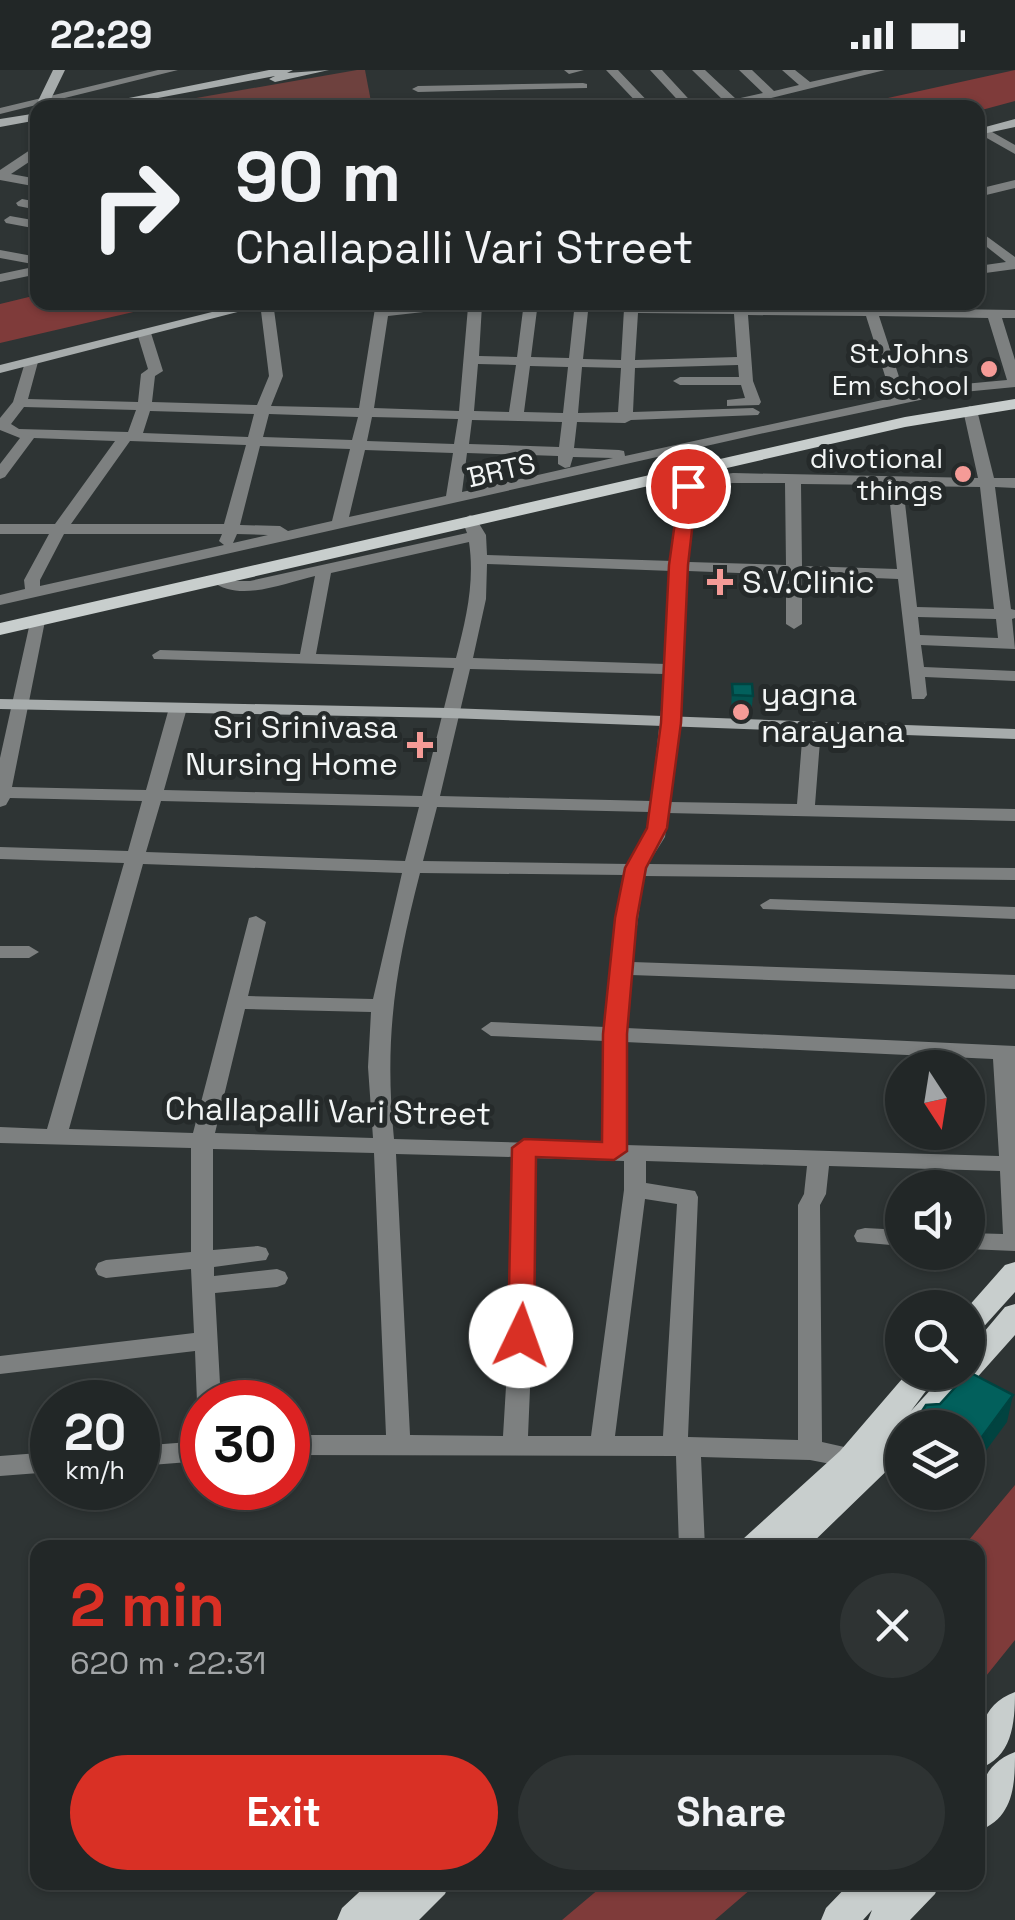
<!DOCTYPE html>
<meta charset="utf-8">
<style>
body{margin:0;font-family:"Space Grotesk",sans-serif;background:#2e3333;color:#f1f3f6;height:100vh;display:flex;flex-direction:column;font-size:38px;white-space:nowrap}
*{box-sizing:border-box;margin:0}
p{font-size:32px;color:#a2a5a7}
.icon{flex:none;width:55px;height:55px;fill:none;stroke:currentColor;stroke-width:2;stroke-linecap:round;stroke-linejoin:round}
.map{position:relative;flex:1;overflow:hidden}
.panel{position:absolute;left:30px;top:1470px;width:955px;height:350px;display:flex;flex-direction:column;background:#222727;border-radius:20px;box-shadow:0 2px 8px #0004,0 0 0 2px #3f4444}
.panel>*{flex:none}
.banner{position:absolute;left:30px;top:30px;width:955px;height:210px;border-radius:20px;box-shadow:0 2px 8px #0004,0 0 0 2px #3f4444;background:#222727;color:#f1f3f6;overflow:hidden}
.needle{width:65px;rotate:168deg}
.tools{position:absolute;left:885px;top:980px;display:grid;gap:20px}
.tools a{display:grid;place-items:center;width:100px;height:100px;border-radius:50%;background:#222727;box-shadow:0 2px 8px #0004,0 0 0 2px #3f4444;font-size:50px}
.speed{position:absolute;left:30px;top:1310px;display:flex;gap:20px;font-size:50px;font-weight:700;text-align:center}
.speed>*{display:grid;place-content:center;width:130px;height:130px;border-radius:50%;background:#222727;box-shadow:0 2px 8px #0004,0 0 0 2px #3f4444;line-height:1}
.speed small{font-size:25px;font-weight:400}
.speed .limit{border:15px solid #d22;background:#fff;color:#111}
.pin{position:absolute;display:grid;place-items:center;width:85px;height:85px;color:#fff;margin:-42px;border:5px solid #fff;border-radius:50%;box-shadow:0 2px 10px #0007}
.me{position:absolute;width:110px;margin:-55px;rotate:3deg;stroke-linejoin:round;filter:drop-shadow(0 0 8px #0008)}
.turn{display:flex;align-items:center;gap:35px;height:210px;padding:0 40px;font-size:45px}
.turn .icon{width:130px;height:130px;stroke-width:2.5}
.turn b{display:block;font-size:70px;line-height:85px}
.round{display:grid;place-items:center;flex:none;width:105px;height:105px;border-radius:52px;background:#2e3333}
.headline{display:flex;align-items:center;justify-content:space-between;height:170px;padding:0 40px}
h1{font-size:60px;font-weight:700;line-height:75px;color:#d93025}
.button{display:flex;gap:20px;margin-top:auto;padding:20px 40px}
.button a{flex:1;height:115px;border-radius:60px;background:#d93025;color:#fff;font-size:40px;font-weight:700;line-height:115px;text-align:center}
.button a+a{background:#2e3333;color:#f1f3f6}
.status{display:flex;justify-content:space-between;align-items:center;height:70px;padding:0 50px;background:#222727;direction:ltr}
.status svg{height:28px;fill:currentColor}
.map>svg:first-child{display:block}
.green{fill:#6e413e}
.water{fill:#7f3b3a}
.lines{fill:none;stroke-linecap:round;stroke-linejoin:round}
.street{fill:#7d8080;fill-rule:evenodd}
.secondary{fill:#a7acac;fill-rule:evenodd}
.primary{fill:#c8cecd;fill-rule:evenodd}
.wall{fill:#02534f}
.shaded-wall{fill:#014340}
.building{fill:#02605c;stroke:#014340;stroke-width:2.5}
.route{fill:#d93025;stroke:#8d1f18;stroke-width:2.5}
.poi-dot{fill:#f59b97;stroke:#252a2a;stroke-width:4}
.labels{text-anchor:middle;dominant-baseline:central;stroke-width:10;stroke-linejoin:round;paint-order:stroke}
.far-poi-label{font-size:28px;fill:#f2f5f5;stroke:#252a2a;text-anchor:end}
.far-street-label{font-size:28px;fill:#f2f5f5;stroke:#252a2a}
.poi-label{font-size:32px;fill:#f2f5f5;stroke:#252a2a;text-anchor:start}
.street-label{font-size:32px;fill:#f2f5f5;stroke:#252a2a}
</style>
<div class="status"><b>22:29</b><svg viewBox="0 0 49 12"><path d="M0 12V9h3v3zM5 12V6h3v6zM10 12V3h3v9zM15 12V0h3v12zM26 1h20v11H26zM47 4h2v5h-2z"/></svg></div>
<div class="map">
<svg width="1015" height="1850" viewBox="0 0 1015 1850">
<rect width="100%" height="100%" fill="#2e3434"/>
<path class="green" d="M357,0H365L372,37H162V34Z"/>
<path class="water" d="M1015,0V31L978,41V38L847,37Z
M37,225L38,232L172,233L0,273V234Z
M1015,1415V1570L978,1616V1478L963,1477Z
M606,1813L607,1812L758,1813L715,1850H562Z"/>
<g class="lines">
<path class="street" d="M158,0H178L0,44V38Z
M564,0H584L569,4Z
M606,0H618L654,38H642Z
M650,0H662L697,38H685Z
M692,0H705L736,29L763,23L739,0H752L774,21L799,15L782,0H795L810,12L864,0H885L730,38H708L725,32Z
M583,13L587,14V18L418,22L412,19L418,16Z
M155,28L161,31L160,38H148L149,31Z
M602,29L606,30V34L422,36L416,33L422,30Z
M978,54L1015,75V84L978,63Z
M30,80H38V86L11,104L38,109V117L0,110V100Z
M1015,110V118L978,127V119Z
M22,129L38,132V140L18,136L16,133Z
M10,146L38,151V159L6,153L4,150Z
M978,160L1015,187V199L978,204V196L1006,192L978,170Z
M0,180L38,187V195L0,188Z
M38,196V204L0,212V204Z
M273,232L283,306L271,336L359,338L376,232H390L389,238L438,232H485L482,235L479,286L517,287L524,232H538L531,287L569,288L575,232H589L583,289L621,290L624,239L631,235L734,236L733,232H747V236L1015,240V248H1002L1015,290V317L953,323L755,365L0,535V525L25,519L24,510L49,464H0V454H55L115,371L34,368L5,407L0,409V394L20,368L0,360V348L13,332L26,289L38,292L28,329L138,332L141,304L148,299L137,263L144,259L151,263L163,301L155,306L152,332L257,335L269,306L260,233ZM468,237L459,341L374,338L388,246ZM638,243L734,244L737,287L635,290ZM748,245L866,246L892,328L625,386L624,381L619,380L574,378L577,352L625,353L631,350L758,345L760,342L753,338L633,342L635,298L738,295L739,307H680L673,311L680,315H741L745,328L727,330V336L759,335L761,332L753,311ZM879,246L988,248L1007,310L953,315L905,325ZM478,294L516,295L509,342L474,341ZM530,296L568,297L563,343L524,342ZM582,297L621,298L618,342L578,343ZM24,337L136,340L128,362L19,359L11,354ZM150,341L254,344L248,367L143,363ZM269,344L358,347L352,370L263,367ZM372,347L458,349L454,374L367,371ZM472,350L562,352L559,377L469,374ZM130,371L246,375L224,454H71ZM260,376L350,379L332,451L288,461L280,456L240,455ZM365,380L453,383L446,426L349,447ZM467,383L558,386V394L565,398L570,397L573,387L613,388L462,422ZM64,464H222L219,471L224,475L40,516V510ZM237,464L268,465L233,473Z
M970,336L977,340L994,408H1015V418L995,417L1011,539L1015,540V548L1012,549L1015,579L921,575L924,597L1015,601V611L925,607L927,625L924,629H912L898,509L802,505V554L794,559L786,554V505L688,501L680,653L670,732L797,734L803,658L812,653L821,658L815,735L1015,739V751L668,743L665,767L648,794L1015,798V810L644,806L632,892L1015,905V919L631,905L626,958L1015,976V1181L968,1179V1163L1003,1164L1000,1101L829,1096L826,1124L820,1135L822,1372L871,1383L874,1390L871,1397L862,1400L810,1390L701,1387L705,1478H679L676,1386L288,1385V1365H386L374,1083L213,1079V1180L258,1176L266,1178L269,1184L266,1190L214,1197V1206L277,1199L285,1202L288,1208L285,1214L277,1217L215,1223L221,1332H202V1339L197,1332L195,1281L0,1304V1286L194,1263L191,1199L106,1208L98,1205L95,1199L98,1193L106,1190L191,1182V1078L0,1073V1057L47,1059L124,793L0,789V777L128,781L142,731L10,728L6,735L0,737V688L31,548L37,546L45,551L12,717L146,720L169,638L178,633L187,638L164,720L422,726L454,598L154,589L152,585L160,580L300,584L315,506C284,513 239,533 212,511V505H224L232,511H250L467,463L462,450L470,445L475,447L486,465L487,485L673,491L677,422L689,409L733,403L978,408L963,340ZM733,413H785L786,495L689,492L693,423L699,416ZM801,414L888,415L897,499L802,496ZM903,416L980,417L994,539L917,537ZM469,472C475,512 466,549 456,588L316,584L331,503ZM487,494L672,501L666,594L473,588L486,529ZM918,547L996,549L998,568L920,565ZM470,599L665,604L651,731L440,726ZM161,731L419,737L405,791L146,782ZM437,737L650,742L647,767L629,794L423,791ZM143,794L402,803L373,929L248,926L266,852L256,846L249,848L193,1063L69,1059ZM420,803L625,805L616,848L605,957L491,952L481,959L491,966L605,971L603,1075L394,1069C384,968 395,900 420,803ZM245,939L371,942L368,997L373,1068L215,1063ZM625,972L993,989L999,1086L625,1075ZM396,1084L513,1087V1201L503,1366L410,1365ZM535,1088L624,1091V1120L591,1366H528L535,1201ZM646,1091L807,1096L804,1124L798,1135V1370L688,1367L698,1127L695,1121L646,1113ZM645,1129L677,1134L663,1366H615Z
M770,829L1015,837V849L763,839L760,835Z
M0,876H29L39,882L29,888H0Z
M865,1158L902,1160V1176L857,1172L854,1166L857,1160Z
M202,1371V1391L138,1396V1376Z
M52,1382V1402L0,1406V1386Z"/>
<path class="secondary" d="M53,0H65L50,31L54,38H43L38,31Z
M269,0H293L287,3L329,0L275,12L269,9L275,6L105,38H79Z
M38,43V50L0,57V49Z
M1015,49V57L978,65V59Z
M252,232H276L0,303V295Z
M0,629L448,638L1015,659V669L448,648L0,639Z"/>
<path class="primary" d="M1015,329V339L905,357L0,565V553L905,347Z
M1015,1192V1222L978,1263L968,1266L967,1238L1005,1195Z
M1015,1234V1265L932,1358H902V1386L807,1478H738L743,1469L840,1381L908,1302H940L911,1341L947,1302H968V1281L1005,1237Z
M1015,1622C1015,1654 1012,1688 978,1699C978,1667 979,1635 1015,1622Z
M1015,1682C1015,1715 1014,1748 978,1761C978,1727 978,1696 1015,1682Z
M370,1812H450L445,1824L419,1850H337L342,1838Z
M851,1812H893L888,1822L898,1812H940L935,1824L910,1850H868L872,1840L863,1850H821L826,1838Z"/>
</g>
<path class="wall" d="M732,614L753,626L751,645H731Z"/>
<path class="shaded-wall" d="M1013,1325L1007,1352L968,1405V1386Z"/>
<path class="building" d="M732,614H752L753,626L733,625Z
M969,1302L1013,1325L968,1386V1358H911L926,1335L940,1334Z"/>
<path class="route" d="M688,411L697,416L688,495L681,653L667,758L646,798L637,848L627,964V1081L614,1090L536,1087L534,1266L530,1273L521,1276L511,1273L508,1266L512,1078L524,1069L602,1072L603,964L615,848L625,798L647,758L661,653L669,495L680,416Z"/>
<g class="poi-dot">
<circle cx="989" cy="299" r="10"/>
<circle cx="963" cy="404" r="10"/>
<path d="M715 497h10v10h10v10h-10v10h-10v-10h-10v-10h10z"/>
<circle cx="741" cy="642" r="10"/>
<path d="M415 660h10v10h10v10h-10v10h-10v-10h-10v-10h10z"/>
</g>
<g class="labels">
<g class="far-poi-label">
<text x="969" y="283">St.Johns<tspan x="969" dy="32">Em school</tspan></text>
<text x="943" y="388">divotional<tspan x="943" dy="32">things</tspan></text>
</g>
<g class="far-street-label">
<text transform="translate(501 400) rotate(-13)">BRTS</text>
</g>
<g class="poi-label">
<text x="742" y="512">S.V.Clinic</text>
<text x="761" y="624">yagna<tspan x="761" dy="37">narayana</tspan></text>
<text x="398" y="657" text-anchor="end">Sri Srinivasa<tspan x="398" dy="37">Nursing Home</tspan></text>
</g>
<g class="street-label">
<text transform="translate(328 1041) rotate(1)">Challapalli Vari Street</text>
</g>
</g>
</svg>
<div class="tools">
<a><svg class="needle" viewBox="-14 -14 28 28"><path d="M0-13l5 13h-10z" fill="#e53935"/><path d="M0 13l5-13h-10z" fill="#a2a5a7"/></svg></a>
<a><svg class="icon" aria-label="sound" viewBox="0 0 24 24"><path d="M4 9h4l5-4v14l-5-4H4zM17 9q2 3 0 6"/></svg></a>
<a><svg class="icon" aria-label="search" viewBox="0 0 24 24"><circle cx="10" cy="10" r="6"/><path d="M15 15l6 6"/></svg></a>
<a><svg class="icon" aria-label="layers" viewBox="0 0 24 24"><path d="M12 4l9 5-9 5-9-5zM3 14l9 5 9-5"/></svg></a>
</div>
<div class="speed"><div>20<small>km/h</small></div><div class="limit">30</div></div>
<div class="pin" style="left:688px;top:416px;background:#d93025"><svg class="icon" aria-label="arrive" viewBox="0 0 24 24"><path d="M6 21V4h12l-3 4 3 4H6"/></svg></div>
<svg class="me" style="left:521px;top:1266px" viewBox="-20 -20 40 40"><circle r="19" fill="#fff"/><path d="M0-13L10 11 0 6-10 11z" fill="#d93025"/></svg>
<div class="banner">
<div class="turn"><svg class="icon" aria-label="right" viewBox="0 0 24 24"><path d="M7 20v-9h11M14 6l5 5-5 5"/></svg><div><b>90 m</b>Challapalli Vari Street</div></div>
</div>
<section class="panel">
<div class="headline"><div><h1>2 min</h1><p>620 m · 22:31</p></div><a class="round"><svg class="icon" aria-label="close" viewBox="0 0 24 24"><path d="M6 6l12 12M18 6L6 18"/></svg></a></div>
<div class="button"><a>Exit</a><a>Share</a></div>
</section>
</div>
